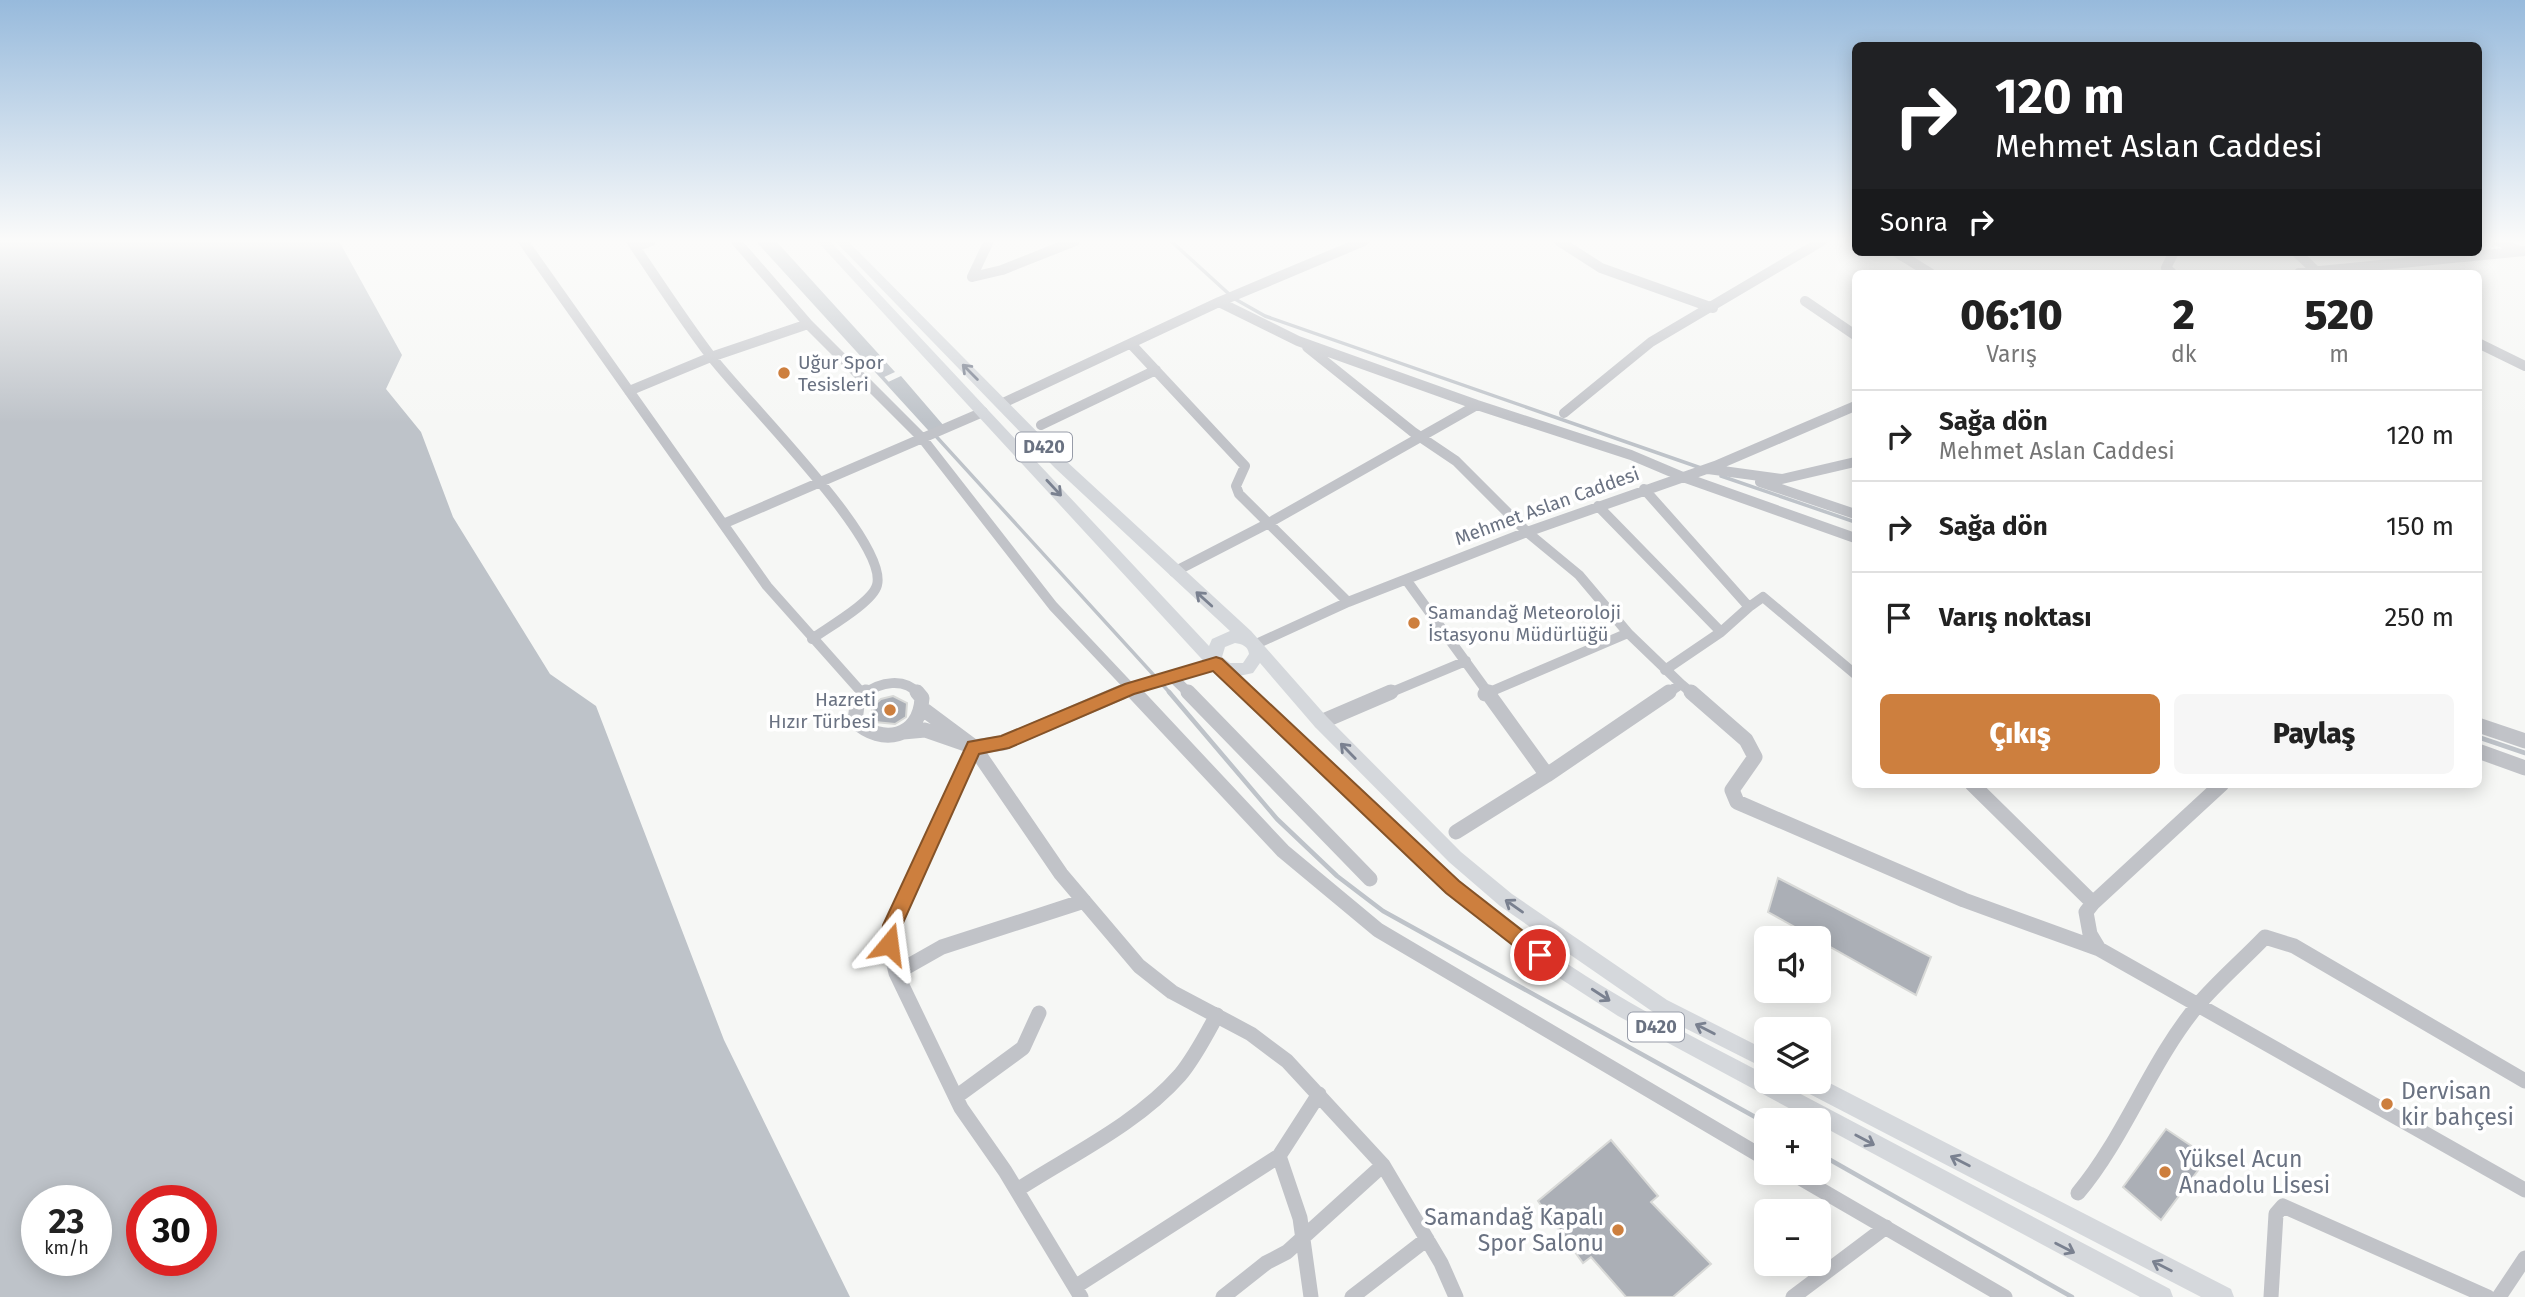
<!DOCTYPE html>
<html lang="tr">
<meta charset="utf-8">
<style>
body{margin:0;font-family:"Fira Sans",sans-serif;background:#f6f6f6;color:#222;height:100vh;display:flex;flex-direction:column;font-size:26px;white-space:nowrap}
*{box-sizing:border-box;margin:0}
p{font-size:23px;color:#767676}
.icon{flex:none;width:38px;height:38px;fill:none;stroke:currentColor;stroke-width:2;stroke-linecap:round;stroke-linejoin:round}
.map{position:relative;flex:1;overflow:hidden}
.side{position:absolute;left:1852px;top:270px;width:630px;height:518px;display:flex;flex-direction:column;background:#fff;border-radius:10px;box-shadow:0 4px 18px #0003}
.side>*{flex:none}
.top-card{position:absolute;left:1852px;top:42px;width:630px;height:214px;border-radius:10px;box-shadow:0 4px 18px #0003;background:#202124;color:#fff;overflow:hidden}
.controls{position:absolute;left:1754px;top:926px;display:grid;gap:14px}
.controls a{display:grid;place-items:center;width:77px;height:77px;border-radius:10px;background:#fff;box-shadow:0 4px 18px #0003;font-size:35px}
.speed{position:absolute;left:21px;top:1185px;display:flex;gap:14px;font-size:35px;font-weight:700;text-align:center}
.speed>*{display:grid;place-content:center;width:91px;height:91px;border-radius:50%;background:#fff;box-shadow:0 4px 18px #0003;line-height:1}
.speed small{font-size:18px;font-weight:400}
.speed .limit{border:10px solid #d22;background:#fff;color:#111}
.pin{position:absolute;display:grid;place-items:center;width:60px;height:60px;color:#fff;margin:-30px;border:4px solid #fff;border-radius:50%;box-shadow:0 2px 7px #0007}
.me{position:absolute;width:77px;margin:-38px;rotate:16deg;stroke-linejoin:round;filter:drop-shadow(0 0 5px #0008)}
.turn{display:flex;align-items:center;gap:24px;height:147px;padding:0 28px;font-size:32px}
.turn .icon{width:91px;height:91px;stroke-width:2.5}
.turn b{display:block;font-size:49px;line-height:60px}
.then{display:flex;align-items:center;height:66px;padding:0 28px;background:#0003;gap:14px;font-size:26px}
.eta{display:flex;justify-content:space-evenly;align-items:center;height:119px;text-align:center}
.eta b{font-size:42px;font-weight:800;line-height:49px}
.button{display:flex;gap:14px;margin-top:auto;padding:14px 28px}
.button a{flex:1;height:80px;border-radius:10px;background:#cd7f3e;color:#fff;font-size:28px;font-weight:800;line-height:80px;text-align:center}
.button a+a{background:#f6f6f6;color:#222}
ul{padding:0;list-style:none}
li{display:flex;align-items:center;gap:21px;height:91px;padding:0 28px;border-top:2px solid #e0e0e0}
li div{flex:1}
li b{display:block;font-size:26px}
li em{font-style:normal}
.map>svg:first-child{display:block}
.water{fill:#bec3c9;fill-rule:evenodd}
.lines{fill:none;stroke-linecap:round;stroke-linejoin:round}
.stream-far1{stroke:#bec3c9;stroke-width:3.5}
.stream{stroke:#bec3c9;stroke-width:4.5}
.building{fill:#abafb6;stroke:#d8d9d7;stroke-width:2}
.minor-far1{stroke:#c1c3c8;stroke-width:10}
.minor{stroke:#c1c3c8;stroke-width:15}
.major{fill:#d5d8dc;fill-rule:evenodd}
.oneway{stroke:#7a8190}
.route{fill:#cd7f3e;stroke:#855328;stroke-width:2}
.poi-dot{fill:#cd7f3e;stroke:#fff;stroke-width:2.5}
.labels{text-anchor:middle;dominant-baseline:central;stroke-width:7;stroke-linejoin:round;paint-order:stroke}
.shield{fill:#fff;stroke:#979ca8;stroke-width:2}
.shield-label{font-size:18px;font-weight:bold;fill:#6a7282}
.poi-label{font-size:19px;fill:#6a7282;stroke:#fff;text-anchor:start}
.street-label{font-size:19px;fill:#6a7282;stroke:#fff}
.near-poi-label{font-size:23px;fill:#6a7282;stroke:#fff;text-anchor:start}
</style>
<div class="map">
<svg width="2525" height="1297" viewBox="0 0 2525 1297">
<rect width="100%" height="100%" fill="#f6f7f5"/>
<path class="water" d="M0,241H339L402,355L386,389L421,432L453,517L550,674L596,706L724,1040L850,1297H0ZM37,1200H96V1260H37ZM142,1200H201V1260H142Z
M759,241H776L895,372L882,378Z
M901,376L944,426L933,432L886,383Z"/>
<g class="lines">
<path class="stream-far1" d="M758,241L1171,694
M1171,241L1229,294
M1235,299L1265,316L1701,468
M1721,476L1855,522"/>
<path class="stream" d="M1169,692L1277,819L1337,876L1383,911L1766,1123
M2478,737L2525,753
M1818,1153L2072,1297"/>
</g>
<path class="building" d="M893,696L907,703L906,717L895,724L875,722L871,716L873,706L881,699Z
M1778,878L1931,957L1916,995L1768,912Z
M2166,1129L2208,1157L2161,1220L2123,1187Z
M1611,1140L1658,1196L1651,1202L1711,1264L1673,1297H1626L1591,1257L1583,1263L1538,1201Z"/>
<g class="lines">
<path class="minor-far1" d="M523,241L767,586L863,694
M631,241C657,279 682,318 710,355C740,396 889,541 877,585C873,602 827,628 812,639
M736,241L808,324L922,438L1053,606L1136,694
M1559,241L1601,268L1713,308
M2498,241L2520,251
M635,247L651,241
M1896,252L1930,273
M2296,252L2317,272
M2172,273L2166,268L2174,252
M2299,273L2525,251
M972,277L1002,270L1075,241
M972,277L989,241
M1805,301L1855,335
M1219,302L1298,341L1477,405L1631,455L1683,477L1855,538
M2478,343L2525,366
M1132,345L1245,466L1236,486L1239,494L1348,602
M1307,347L1413,432L1456,461L1527,532L1579,575L1628,633L1485,694
M629,391L711,357L808,324
M1001,404L1219,302L1364,241
M1564,413L1651,342L1822,241
M1041,425L1156,370
M1708,469L1782,479L1855,462
M1760,482L1855,514
M1644,489L1749,607L1721,632L1665,670
M1598,506L1721,632
M723,524L983,412
M1174,572L1267,524L1477,405
M1407,581L1489,694
M1749,607L1763,597L1855,674
M1628,633L1681,684L1666,694
M1254,645L1348,602L1527,532L1715,466L1855,406
M1172,677L1190,694
M1681,684L1693,694
M864,694C880,682 904,677 919,694
M1118,694L1216,664
M1387,694L1466,661"/>
<path class="minor" d="M866,692L857,705L855,721C882,746 920,738 922,698L917,692
M1134,692L1283,851L1378,930L1766,1159
M1188,692L1370,879
M1691,692L1746,740L1755,757L1732,790L1737,802L1964,900L2099,949L2090,934L2086,912L2093,903L1972,784
M1485,694L1489,692
M923,709L974,747L1061,874L1139,966L1172,992L1251,1034L1287,1061L1383,1165L1441,1263L1456,1297
M1321,722L1391,692
M2478,725L2525,741
M903,732L925,730L974,747L1003,743L1122,692
M974,747L893,925L889,944L896,973L961,1108L1005,1171L1081,1297
M2478,751L2525,768
M1547,775L1669,692
M1456,832L1547,775L1487,692
M2093,903L2222,784
M2099,949L2525,1190
M896,973L942,947L1084,901
M956,1097L1023,1048L1039,1013
M1279,1156L1300,1218L1311,1297
M1790,1172L2005,1297
M1017,1190C1071,1155 1137,1124 1180,1075C1195,1057 1206,1035 1217,1015
M2078,1193C2125,1137 2150,1063 2197,1006C2217,982 2243,960 2265,937L2294,946L2525,1081
M1075,1287L1279,1156L1319,1094
M1223,1297L1266,1263L1287,1252L1383,1165
M1352,1297L1427,1239
M1793,1297L1886,1227
M2271,1297L2276,1214L2283,1206L2488,1297
M2499,1297L2525,1258"/>
<path class="major" d="M817,241H830L1209,646L1212,639L1230,631L1055,468L835,241H848L1065,460L1251,631L1327,717L1461,852L1512,894L1667,1000L1766,1050V1069L1653,1012L1500,906L1449,862L1315,727L1260,663L1253,673L1239,676C1338,769 1434,867 1545,948C1613,998 1691,1035 1766,1075V1082H1778L2170,1289L2173,1297H2140L1818,1124V1120H1811L1618,1016L1533,961L1446,893L1210,668ZM1235,643C1242,644 1248,646 1249,654L1243,663H1230L1222,657L1225,647Z
M1818,1077L2231,1289L2234,1297H2201L1800,1089L1797,1082H1818Z"/>
</g>
<defs><path id="oneway-shaft" d="M-6 0H5M1.5-3L5.5 0L1.5 3" fill="none" stroke-width="1.6" stroke-linecap="round" stroke-linejoin="round" transform="scale(1.75)"/></defs>
<g class="oneway">
<use href="#oneway-shaft" transform="translate(970 372) rotate(-135)"/>
<use href="#oneway-shaft" transform="translate(1054 488) rotate(47)"/>
<use href="#oneway-shaft" transform="translate(1204 599) rotate(-138)"/>
<use href="#oneway-shaft" transform="translate(1348 751) rotate(-134)"/>
<use href="#oneway-shaft" transform="translate(1514 906) rotate(-145)"/>
<use href="#oneway-shaft" transform="translate(1601 995) rotate(33)"/>
<use href="#oneway-shaft" transform="translate(1705 1029) rotate(-153)"/>
<use href="#oneway-shaft" transform="translate(1865 1140) rotate(28)"/>
<use href="#oneway-shaft" transform="translate(1960 1161) rotate(-153)"/>
<use href="#oneway-shaft" transform="translate(2065 1248) rotate(27)"/>
<use href="#oneway-shaft" transform="translate(2162 1266) rotate(-153)"/>
</g>
<linearGradient id="sky" x2="0" y2="1"><stop stop-color="#97badc"/><stop offset="0.57" stop-color="#fbfbfa"/><stop offset="1" stop-color="#fbfbfa" stop-opacity="0"/></linearGradient>
<rect width="2525" height="423" fill="url(#sky)"/>
<path class="route" d="M1216,657L1222,659L1459,881L1546,949L1549,955L1546,961L1540,964L1533,961L1446,893L1213,671L1134,694L1009,748L979,754L902,925L896,951L889,953L883,951L880,944L883,925L968,742L1001,736L1125,684Z"/>
<g class="poi-dot">
<circle cx="784" cy="373" r="7"/>
<circle cx="1414" cy="623" r="7"/>
<circle cx="890" cy="710" r="7"/>
<circle cx="2387" cy="1104" r="7"/>
<circle cx="2165" cy="1172" r="7"/>
<circle cx="1618" cy="1230" r="7"/>
</g>
<g class="labels">
<g class="shield">
<rect x="1016" y="432.5" width="56" height="29" rx="5"/>
<rect x="1628" y="1012.5" width="56" height="29" rx="5"/>
</g>
<g class="shield-label">
<text x="1044" y="447">D420</text>
<text x="1656" y="1027">D420</text>
</g>
<g class="poi-label">
<text x="798" y="362">Uğur Spor<tspan x="798" dy="22">Tesisleri</tspan></text>
<text x="1428" y="612">Samandağ Meteoroloji<tspan x="1428" dy="22">İstasyonu Müdürlüğü</tspan></text>
<text x="876" y="699" text-anchor="end">Hazreti<tspan x="876" dy="22">Hızır Türbesi</tspan></text>
</g>
<g class="street-label">
<text transform="translate(1547 506) rotate(-20)">Mehmet Aslan Caddesi</text>
</g>
<g class="near-poi-label">
<text x="2401" y="1091">Dervisan<tspan x="2401" dy="26">kir bahçesi</tspan></text>
<text x="2179" y="1159">Yüksel Acun<tspan x="2179" dy="26">Anadolu Lİsesi</tspan></text>
<text x="1604" y="1217" text-anchor="end">Samandağ Kapalı<tspan x="1604" dy="26">Spor Salonu</tspan></text>
</g>
</g>
</svg>
<div class="controls">
<a><svg class="icon" aria-label="sound" viewBox="0 0 24 24"><path d="M4 9h4l5-4v14l-5-4H4zM17 9q2 3 0 6"/></svg></a>
<a><svg class="icon" aria-label="layers" viewBox="0 0 24 24"><path d="M12 4l9 5-9 5-9-5zM3 14l9 5 9-5"/></svg></a>
<a>+</a>
<a>−</a>
</div>
<div class="speed"><div>23<small>km/h</small></div><div class="limit">30</div></div>
<div class="pin" style="left:1540px;top:955px;background:#d93025"><svg class="icon" aria-label="arrive" viewBox="0 0 24 24"><path d="M6 21V4h12l-3 4 3 4H6"/></svg></div>
<svg class="me" style="left:889px;top:944px" viewBox="-20 -20 40 40"><path d="M0-17L14 15 0 8-14 15z" fill="#cd7f3e" stroke="#fff" stroke-width="4"/></svg>
<div class="top-card">
<div class="turn"><svg class="icon" aria-label="right" viewBox="0 0 24 24"><path d="M7 20v-9h11M14 6l5 5-5 5"/></svg><div><b>120 m</b>Mehmet Aslan Caddesi</div></div>
<div class="then">Sonra<svg class="icon" aria-label="right" viewBox="0 0 24 24"><path d="M7 20v-9h11M14 6l5 5-5 5"/></svg></div>
</div>
<section class="side">
<div class="eta">
<div><b>06:10</b><p>Varış</p></div>
<div><b>2</b><p>dk</p></div>
<div><b>520</b><p>m</p></div>
</div>
<ul>
<li><svg class="icon" aria-label="right" viewBox="0 0 24 24"><path d="M7 20v-9h11M14 6l5 5-5 5"/></svg><div><b>Sağa dön</b><p>Mehmet Aslan Caddesi</p></div><em>120 m</em></li>
<li><svg class="icon" aria-label="right" viewBox="0 0 24 24"><path d="M7 20v-9h11M14 6l5 5-5 5"/></svg><div><b>Sağa dön</b></div><em>150 m</em></li>
<li><svg class="icon" aria-label="arrive" viewBox="0 0 24 24"><path d="M6 21V4h12l-3 4 3 4H6"/></svg><div><b>Varış noktası</b></div><em>250 m</em></li>
</ul>
<div class="button"><a>Çıkış</a><a>Paylaş</a></div>
</section>
</div>
